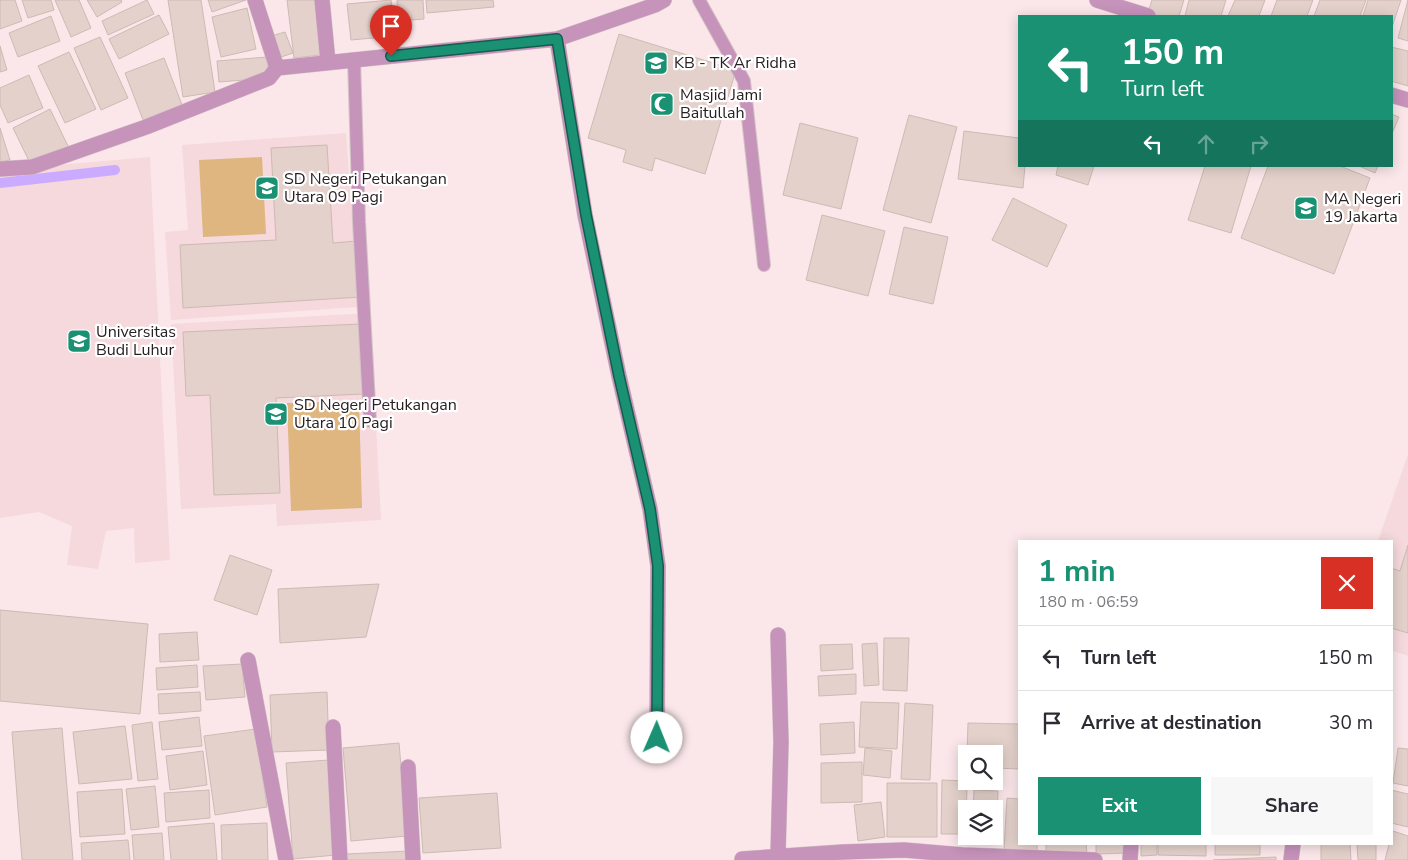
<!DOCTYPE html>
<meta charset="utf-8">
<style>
body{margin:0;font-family:"Nunito Sans",sans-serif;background:#f7f7f7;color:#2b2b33;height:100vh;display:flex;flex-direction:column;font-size:19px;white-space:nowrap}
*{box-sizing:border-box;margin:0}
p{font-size:16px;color:#7c7c81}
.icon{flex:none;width:28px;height:28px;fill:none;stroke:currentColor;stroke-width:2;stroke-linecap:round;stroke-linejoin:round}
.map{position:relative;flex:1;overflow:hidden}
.side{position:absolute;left:1018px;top:540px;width:375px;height:305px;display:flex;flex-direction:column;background:#fff;border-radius:0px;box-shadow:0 2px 12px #0003}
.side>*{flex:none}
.top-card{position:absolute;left:1018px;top:15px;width:375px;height:152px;border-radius:0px;box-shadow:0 2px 12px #0003;background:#1b9174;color:#fff;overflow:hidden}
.controls{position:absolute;left:958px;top:745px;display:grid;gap:10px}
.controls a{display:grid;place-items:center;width:45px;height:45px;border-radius:0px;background:#fff;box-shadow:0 2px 12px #0003;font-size:25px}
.pin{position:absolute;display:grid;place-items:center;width:42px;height:42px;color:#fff;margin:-51px -21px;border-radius:50% 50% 50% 0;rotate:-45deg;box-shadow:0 0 5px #0007}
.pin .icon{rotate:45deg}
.me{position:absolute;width:55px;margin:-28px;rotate:1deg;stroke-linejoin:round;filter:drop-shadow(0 0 4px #0008)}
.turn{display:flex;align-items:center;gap:18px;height:105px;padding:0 20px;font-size:22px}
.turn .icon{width:65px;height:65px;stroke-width:2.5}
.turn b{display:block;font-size:35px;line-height:42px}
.lanes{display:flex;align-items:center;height:48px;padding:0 20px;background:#0003;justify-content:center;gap:25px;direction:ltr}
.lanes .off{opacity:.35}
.round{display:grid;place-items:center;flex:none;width:52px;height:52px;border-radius:0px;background:#f7f7f7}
.summary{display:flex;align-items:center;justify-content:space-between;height:85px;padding:0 20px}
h1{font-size:30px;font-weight:700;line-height:38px;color:#1b9174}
.button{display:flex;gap:10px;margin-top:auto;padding:10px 20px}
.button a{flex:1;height:58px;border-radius:0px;background:#1b9174;color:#fff;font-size:20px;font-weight:700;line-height:58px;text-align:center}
.button a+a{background:#f7f7f7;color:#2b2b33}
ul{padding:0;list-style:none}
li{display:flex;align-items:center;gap:15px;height:65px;padding:0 20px;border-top:1px solid #e1e1e2}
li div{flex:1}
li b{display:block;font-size:19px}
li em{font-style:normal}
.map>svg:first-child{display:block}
.built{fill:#f5d9dd}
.green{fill:#dfb580}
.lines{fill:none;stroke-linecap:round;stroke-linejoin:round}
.stream{stroke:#cbabff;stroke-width:10}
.building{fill:#e4d1cb;stroke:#ccbab3}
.lane-casing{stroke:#d5c3c6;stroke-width:14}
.street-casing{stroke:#d5c3c6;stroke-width:16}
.lane{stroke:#c693bb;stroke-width:12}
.street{stroke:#c693bb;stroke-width:15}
.route-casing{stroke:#125e4b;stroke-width:12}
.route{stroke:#1b9174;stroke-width:9}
.labels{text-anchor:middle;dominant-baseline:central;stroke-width:4.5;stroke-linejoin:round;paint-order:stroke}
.poi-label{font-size:16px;fill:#282022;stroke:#fff;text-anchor:start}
</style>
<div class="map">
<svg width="1408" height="860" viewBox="0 0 1408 860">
<rect width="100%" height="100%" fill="#fbe7ea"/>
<path class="built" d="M346,133L353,231H365L371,306L171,320L165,232L188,230L182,145Z
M150,157L170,560L135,563L134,528L106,531L98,569L67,565L72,526L39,512L0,518V170Z
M370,313L381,520L277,526L276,504L181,509L171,324Z
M1408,454V656L1391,650V541H1378Z"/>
<path class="green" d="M262,157L266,234L203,237L199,160Z
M359,401L362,508L291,511L287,403Z"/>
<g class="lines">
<path class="stream" d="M0,183L115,170"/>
</g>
<path class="building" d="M0,0H15L22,21L0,29Z
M22,0H51L54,10L28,18Z
M55,0H79L91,28L71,37Z
M87,0H121L122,2L97,17Z
M147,0L154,14L108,35L102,21Z
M168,0H201L215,92L183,97Z
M208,0H246L212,12Z
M287,0H315L321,55L294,58Z
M391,0L395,36L351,40L347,4Z
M397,0H423L424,19L398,21Z
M426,0H493L494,7L427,13Z
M1152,0H1184L1179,16H1147Z
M1189,0H1226L1221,16H1185Z
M1235,0H1265L1259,16H1228Z
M1277,0H1313L1307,16H1271Z
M1320,0H1366L1360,16H1314Z
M1368,0H1401L1391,30V16H1363Z
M1408,0V41L1398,38Z
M247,8L256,49L221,57L212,17Z
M159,15L169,34L119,59L109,39Z
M51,16L60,41L18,57L9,33Z
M285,32L293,53L275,59L268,37Z
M619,34L736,70L705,174L655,158L652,171L623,162L626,150L588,138Z
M100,37L128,98L101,110L74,48Z
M0,46L7,70L0,72Z
M1391,47L1408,51V86L1391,81Z
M69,52L96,109L65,123L38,66Z
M267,57L269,78L219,82L217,61Z
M164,58L184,110L145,125L125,73Z
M29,75L43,108L8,123L0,105V88Z
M50,109L69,148L32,167L13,128Z
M1391,114L1399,117L1391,136Z
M909,115L957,127L931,223L883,210Z
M800,123L858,138L841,209L783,195Z
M0,128L10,160L0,162Z
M964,131L1019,138V166H1025L1023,188L958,179Z
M327,145L333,243L357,241L361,297L183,308L180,245L276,240L271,148Z
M1058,166H1094L1088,185L1056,175Z
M1205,166H1251L1231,233L1188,220Z
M1268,166H1340L1370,178L1334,274L1241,238Z
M1359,166H1378L1375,173Z
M1013,198L1067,225L1047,267L992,240Z
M822,215L885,231L868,296L806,280Z
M904,227L948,237L933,304L889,294Z
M360,324L363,394L276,398L280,493L214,495L210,395L186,396L183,332Z
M1408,545V633L1391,628V568L1400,571Z
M230,555L272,570L257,615L214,600Z
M379,584L366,637L280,643L278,589Z
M0,610L148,624L140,714L0,701Z
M197,632L199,660L160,662L159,634Z
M884,638H909L907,691L883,690Z
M877,643L879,685L864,686L862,644Z
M852,644L853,669L821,671L820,645Z
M242,664L245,697L206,700L203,666Z
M197,665L198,687L157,690L156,668Z
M856,674V694L819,696L818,676Z
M200,692L201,711L159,714L158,694Z
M327,692L329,750L272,752L270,695Z
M861,702L899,703L897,749L859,747Z
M905,703L933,705L930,780L901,779Z
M199,717L202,746L162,750L159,722Z
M152,722L158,779L138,781L132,725Z
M854,722L855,753L821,755L820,724Z
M968,723L1019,724V769L994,768V754H967Z
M125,726L132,779L79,784L73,732Z
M62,728L73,860H22L12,732Z
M256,729L267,807L215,815L204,736Z
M399,743L407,836L351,841L343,748Z
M865,748L892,751L890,778L863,775Z
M1398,748L1408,749V786L1393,783Z
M203,751L207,785L170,790L166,756Z
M329,760L336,855L293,859L286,763Z
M862,762V802L821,803V763Z
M942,780L967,781L966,834H941Z
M887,783H937V837H887Z
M155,786L159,827L131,830L126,789Z
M122,789L125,834L80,837L77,792Z
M209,790L210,818L166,822L164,793Z
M974,790L998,791L996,843L972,842V836H994V809H973Z
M1391,790L1408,794V827L1391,823Z
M497,793L501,848L423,853L419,798Z
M1007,798L1019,799V844H1037V851L1004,850Z
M881,802L885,837L858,841L854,805Z
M214,823L217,860H171L168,827Z
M267,823L268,860H222L221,825Z
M1393,831L1408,836V860H1385L1389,844H1391Z
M162,833L164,860H134L132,835Z
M128,840L130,860H82L81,843Z
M1046,844H1086L1087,852L1046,853Z
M1096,844H1127L1128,853L1096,854Z
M1141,844H1157V855L1141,856Z
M1158,844H1206V856L1158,855Z
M1215,844H1260V855H1215Z
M1321,844H1350L1351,860H1321Z
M1357,844H1376V860H1358Z
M410,851V860H346V854Z
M1276,857V860H1213Z"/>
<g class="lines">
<g class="lane-casing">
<path id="lane" d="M699,0L744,81L764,265
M354,59L359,222L370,421"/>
</g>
<g class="street-casing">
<path id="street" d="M255,0L277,68
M322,0L328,62
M1097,0L1148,16
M557,39L585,215L619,376L650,509L658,566L657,739
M1391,95L1408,100
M0,169L32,167L146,127L269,78L277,68L557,39L655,5L664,0
M248,660L286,860
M333,727L340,860
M408,767L413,860
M778,855L781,742L778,635
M742,859L843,852L904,850L963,855L1095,860
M1130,860L1131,844
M1291,860L1293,844"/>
</g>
<use href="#lane" class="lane"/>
<use href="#street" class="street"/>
</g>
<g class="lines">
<g class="route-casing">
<path id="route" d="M391,56L557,39L586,215L619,376L650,509L658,566L657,738"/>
</g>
<use href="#route" class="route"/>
</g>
<defs>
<g id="school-square" transform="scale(1.25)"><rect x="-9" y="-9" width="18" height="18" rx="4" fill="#1b9174" stroke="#fff"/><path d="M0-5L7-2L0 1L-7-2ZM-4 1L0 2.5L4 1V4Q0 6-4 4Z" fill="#fff"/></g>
<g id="mosque-square" transform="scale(1.25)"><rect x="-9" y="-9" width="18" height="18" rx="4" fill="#1b9174" stroke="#fff"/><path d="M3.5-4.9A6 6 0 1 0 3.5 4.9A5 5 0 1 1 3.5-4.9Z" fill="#fff"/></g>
<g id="university-square" transform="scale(1.25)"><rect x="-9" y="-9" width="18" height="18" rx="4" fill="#1b9174" stroke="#fff"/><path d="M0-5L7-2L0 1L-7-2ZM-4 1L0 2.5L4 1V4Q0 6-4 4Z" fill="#fff"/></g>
</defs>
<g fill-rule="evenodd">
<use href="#school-square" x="656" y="63"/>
<use href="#mosque-square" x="662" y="104"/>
<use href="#school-square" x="267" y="188"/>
<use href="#school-square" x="1306" y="208"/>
<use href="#university-square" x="79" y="341"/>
<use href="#school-square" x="276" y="414"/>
</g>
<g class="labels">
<g class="poi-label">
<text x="674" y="63">KB - TK Ar Ridha</text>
<text x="680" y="95">Masjid Jami<tspan x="680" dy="18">Baitullah</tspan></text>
<text x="284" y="179">SD Negeri Petukangan<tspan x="284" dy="18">Utara 09 Pagi</tspan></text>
<text x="1324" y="199">MA Negeri<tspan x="1324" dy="18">19 Jakarta</tspan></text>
<text x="96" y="332">Universitas<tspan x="96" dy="18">Budi Luhur</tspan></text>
<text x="294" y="405">SD Negeri Petukangan<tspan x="294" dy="18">Utara 10 Pagi</tspan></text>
</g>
</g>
</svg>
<div class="controls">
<a><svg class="icon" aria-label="search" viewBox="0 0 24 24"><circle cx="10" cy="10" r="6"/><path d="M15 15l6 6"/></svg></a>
<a><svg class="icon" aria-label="layers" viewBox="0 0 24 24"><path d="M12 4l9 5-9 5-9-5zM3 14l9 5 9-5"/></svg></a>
</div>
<div class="pin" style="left:391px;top:56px;background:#d93025"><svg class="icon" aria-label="arrive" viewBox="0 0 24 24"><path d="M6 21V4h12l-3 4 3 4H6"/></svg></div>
<svg class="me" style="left:657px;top:738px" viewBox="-20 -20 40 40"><circle r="19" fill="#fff"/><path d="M0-13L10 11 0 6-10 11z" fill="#1b9174"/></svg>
<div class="top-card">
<div class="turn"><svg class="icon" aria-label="left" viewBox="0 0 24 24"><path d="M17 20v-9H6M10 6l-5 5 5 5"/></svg><div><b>150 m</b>Turn left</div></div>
<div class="lanes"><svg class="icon" aria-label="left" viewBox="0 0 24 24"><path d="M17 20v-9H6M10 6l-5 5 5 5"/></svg><svg class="icon off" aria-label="ahead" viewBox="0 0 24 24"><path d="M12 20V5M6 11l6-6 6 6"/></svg><svg class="icon off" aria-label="right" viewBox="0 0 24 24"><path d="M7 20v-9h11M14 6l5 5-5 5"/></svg></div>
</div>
<section class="side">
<div class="summary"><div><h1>1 min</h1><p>180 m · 06:59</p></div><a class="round" style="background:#d93025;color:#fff"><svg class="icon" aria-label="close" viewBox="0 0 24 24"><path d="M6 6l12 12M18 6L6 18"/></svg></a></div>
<ul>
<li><svg class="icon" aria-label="left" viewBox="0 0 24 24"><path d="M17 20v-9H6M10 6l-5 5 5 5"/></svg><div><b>Turn left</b></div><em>150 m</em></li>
<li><svg class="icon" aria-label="arrive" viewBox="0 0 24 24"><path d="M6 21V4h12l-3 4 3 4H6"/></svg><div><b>Arrive at destination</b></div><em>30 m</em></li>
</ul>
<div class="button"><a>Exit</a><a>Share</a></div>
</section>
</div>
